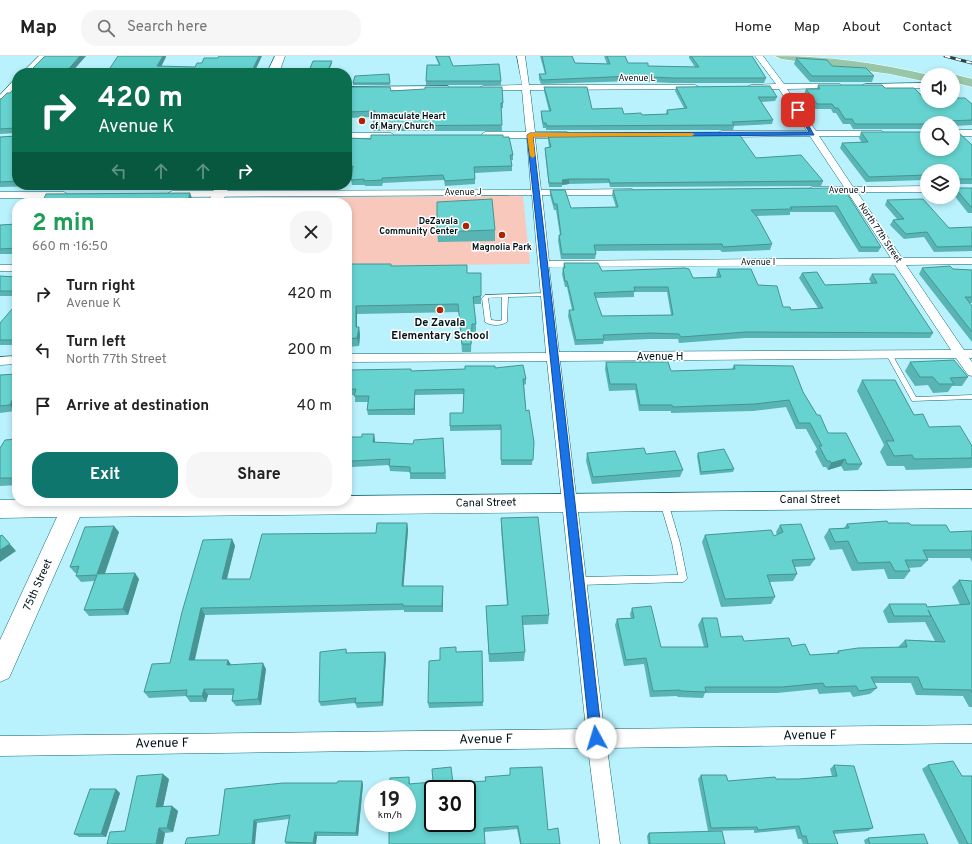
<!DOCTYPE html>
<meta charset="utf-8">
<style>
body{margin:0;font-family:Overpass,sans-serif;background:#f6f6f6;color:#222;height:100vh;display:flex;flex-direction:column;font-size:15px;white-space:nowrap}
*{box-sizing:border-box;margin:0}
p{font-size:13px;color:#767676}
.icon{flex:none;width:22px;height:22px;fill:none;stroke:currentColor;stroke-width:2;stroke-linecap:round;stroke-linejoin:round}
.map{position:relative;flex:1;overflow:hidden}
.side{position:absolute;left:12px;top:142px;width:340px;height:308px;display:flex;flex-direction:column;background:#fff;border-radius:16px;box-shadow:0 2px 6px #0003}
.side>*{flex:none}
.hud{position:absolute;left:12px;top:12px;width:340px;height:122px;border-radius:16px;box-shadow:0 2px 6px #0003;background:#0b6e4f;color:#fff;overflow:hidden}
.tools{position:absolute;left:920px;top:12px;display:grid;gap:8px}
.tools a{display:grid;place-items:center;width:40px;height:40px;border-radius:50%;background:#fff;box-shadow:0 2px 6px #0003;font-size:20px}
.speed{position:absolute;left:364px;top:724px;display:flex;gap:8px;font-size:20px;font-weight:700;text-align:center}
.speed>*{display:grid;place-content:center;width:52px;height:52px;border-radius:50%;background:#fff;box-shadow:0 2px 6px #0003;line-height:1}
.speed small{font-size:10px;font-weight:400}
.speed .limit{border:2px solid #111;border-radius:6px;background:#fff;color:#111}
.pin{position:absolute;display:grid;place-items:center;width:34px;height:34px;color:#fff;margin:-17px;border-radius:8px;box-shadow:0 2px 6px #0006}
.me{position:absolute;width:44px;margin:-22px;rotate:354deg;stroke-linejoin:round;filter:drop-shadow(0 0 3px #0008)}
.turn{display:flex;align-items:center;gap:14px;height:84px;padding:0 20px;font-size:18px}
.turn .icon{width:52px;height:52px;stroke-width:2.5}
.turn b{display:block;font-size:28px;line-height:34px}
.lanes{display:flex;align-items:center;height:38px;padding:0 20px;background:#0003;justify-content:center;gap:20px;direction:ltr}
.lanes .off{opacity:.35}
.round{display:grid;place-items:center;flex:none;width:42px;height:42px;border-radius:16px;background:#f6f6f6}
.head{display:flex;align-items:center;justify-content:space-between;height:68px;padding:0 20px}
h1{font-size:24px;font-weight:700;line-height:30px;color:#1e9e55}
.primary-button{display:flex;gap:8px;margin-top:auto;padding:8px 20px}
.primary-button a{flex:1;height:46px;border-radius:16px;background:#0f766e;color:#fff;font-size:16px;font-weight:700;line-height:46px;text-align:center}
.primary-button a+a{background:#f6f6f6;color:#222}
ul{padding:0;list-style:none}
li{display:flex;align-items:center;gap:12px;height:56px;padding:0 20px}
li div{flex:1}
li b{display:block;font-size:15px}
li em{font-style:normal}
header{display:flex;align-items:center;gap:24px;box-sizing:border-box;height:56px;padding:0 20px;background:#fff;border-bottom:1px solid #e0e0e0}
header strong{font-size:19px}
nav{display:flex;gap:22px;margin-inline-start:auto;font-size:14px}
.search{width:280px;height:36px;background:#f6f6f6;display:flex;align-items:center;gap:10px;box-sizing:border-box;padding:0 14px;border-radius:16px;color:#767676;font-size:15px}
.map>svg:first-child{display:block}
.green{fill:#f9c8bd}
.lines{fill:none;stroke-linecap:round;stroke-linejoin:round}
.lane-casing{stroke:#126877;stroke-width:1}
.street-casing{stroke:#126877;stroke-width:1}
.secondary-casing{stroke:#126877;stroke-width:1}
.primary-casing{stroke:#fff;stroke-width:1}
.lane{fill:#fff;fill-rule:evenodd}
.street{fill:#fff;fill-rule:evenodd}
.secondary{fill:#fff;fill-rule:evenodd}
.primary{fill:#98c6a8;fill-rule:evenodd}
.rail-casing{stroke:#284248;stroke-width:3}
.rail{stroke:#fff;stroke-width:2;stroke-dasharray:5.5;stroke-linecap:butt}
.wall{fill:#58b5b3;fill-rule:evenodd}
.shaded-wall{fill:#479492}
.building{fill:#66d3d0;stroke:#479492;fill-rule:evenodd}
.route{fill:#1a73e8;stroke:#114b97}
.slow{fill:#f59e0b}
.poi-dot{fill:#b02300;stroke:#fff;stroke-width:1.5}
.labels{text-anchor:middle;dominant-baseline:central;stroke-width:3;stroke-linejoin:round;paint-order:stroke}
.far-street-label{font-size:9px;fill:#001216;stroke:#fff}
.far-poi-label{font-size:9px;font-weight:bold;fill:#001216;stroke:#fff;text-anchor:start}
.poi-label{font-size:11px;font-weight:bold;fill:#001216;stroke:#fff}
.street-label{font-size:11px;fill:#001216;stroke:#fff}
.near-street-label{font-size:13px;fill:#001216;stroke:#fff}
</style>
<header>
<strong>Map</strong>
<div class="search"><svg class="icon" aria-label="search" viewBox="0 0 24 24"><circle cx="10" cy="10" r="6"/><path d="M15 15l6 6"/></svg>Search here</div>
<nav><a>Home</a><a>Map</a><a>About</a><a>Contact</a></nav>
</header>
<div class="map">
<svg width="972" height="788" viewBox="0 0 972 788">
<rect width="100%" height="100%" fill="#b9f1fd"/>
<path class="green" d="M523,140L530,208L347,210V147H221L223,142Z"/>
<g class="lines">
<g class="lane-casing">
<path id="lane" d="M547,237L549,238V240L508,241L507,266C501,270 491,270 485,266L482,242L485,239ZM502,241V264L500,265L491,264L488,242Z
M890,298L893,300L916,341L972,339V343L912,345L887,300Z
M664,443L667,444L668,446L680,487L687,522L686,524L683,526L579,529L576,528L575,525L576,522L579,521L678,519L672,487L660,446L661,444Z"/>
</g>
<g class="street-casing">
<path id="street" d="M39,0H47L30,17H22Z
M517,0H525L529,29H695L699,31L695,33L530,34L535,76H567L571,79L567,82H535L541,134L632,133L637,136L632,139H542L549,205L891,202L848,137H812L807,134L812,131H844L810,80L721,81L717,78L721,75H807L779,33H751L747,31L751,29L776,28L755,0H763L784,28H840L841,30L837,32L787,33L816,75H882V79L879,80H819L853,131L927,130V136H857L902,202H972V208L906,209L964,294H972V302H969L972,306V320L968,319L956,302L560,305L604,673L972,669V687L607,692L620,788H600L588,692L0,700V680L586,673L547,305L347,306V298L546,297L532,139L172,141L167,138L172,135L531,134L527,82H485L481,79L485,76H526L522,34H483L479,32L483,30L522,29ZM895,209L951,294L559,296L549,211Z
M14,24H17V31L3,46H0V39Z
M927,27V32H865L861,30L865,28Z
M448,30L449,32L445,34L347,35V31Z
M953,74H972V80H953Z
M347,77H391L395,80L391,83H347Z
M0,136H64L69,139L64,142H0Z
M0,209H17V215H0Z
M17,300V308L0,309V301Z"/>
</g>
<g class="secondary-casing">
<path id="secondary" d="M275,0H285L279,17H267Z
M216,129H230L222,147H208Z
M972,434V452L80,461L9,622L0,626V584L57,461L0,462V444L347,445V440Z"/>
</g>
<g class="primary-casing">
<path id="primary" d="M775,0C827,0 879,7 929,19H927V26L890,18L781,3Z
M953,18L972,23V31L953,26V19H951Z"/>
</g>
<use href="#lane" class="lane"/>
<use href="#street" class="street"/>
<use href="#secondary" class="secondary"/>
<use href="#primary" class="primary"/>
<g class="rail-casing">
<path id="rail" d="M945,0L972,7"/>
</g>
<use href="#rail" class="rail"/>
</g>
<path class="wall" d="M435,0H449L453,10L501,25V29H426V25L439,9Z
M540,0H572L575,7L607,8L604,0H625L628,7L648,10L695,11L689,2V0H752L766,22L764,27H672L632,25L541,28L539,23V18H545Z
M796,2L832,10L874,20L872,26H810L794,8Z
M389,18L390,29H353V27Z
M17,29V129H204L203,131H195L194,133L52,134L50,131H40L39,130L0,131V81L16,80L15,77L0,78V43L10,37Z
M818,29L885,32L925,43L972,48V69L953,70V67H927V73H853L850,68H843L836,57H833L831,53H815L804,38L806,33H817Z
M544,31L592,53L624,58L642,59L666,58L667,54L684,52L675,35L676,31L777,41L775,45L761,46L773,64L772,68L734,70L733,74H546V72H543L541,60V55H549L544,35Z
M391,35L503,47V52H501L502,75H373V70L374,61L347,62V43Z
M861,76H955L972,89V128H955V131L953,134V115H927V126H926L924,124L866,126L840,92L842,87H862L859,82Z
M548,79L756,102L823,125L821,130L610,131L609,127L569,128L562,129V131H549L545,96V92L549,91L548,83Z
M503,81L513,99V104H511L512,110V115L475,117V128L445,130L444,124L383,127L382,130H365V129H352L351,124L352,116H347V82Z
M830,132L881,191L878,196H859L834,156H790V159L756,160L772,188L770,194L722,196L720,194L595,195L596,198L595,203H561L558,184L559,179H560L556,154H554L550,139V134L571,152L616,151L612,139L613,134Z
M955,132H972V157H968L953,138V136Z
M887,144L949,172L972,171V195L934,196L924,181L904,183L890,169L893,164L897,163L885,149Z
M17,168V198H0V169Z
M495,174V185L438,186L437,176Z
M564,207L602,215L693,222L717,221L716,219L718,213L758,229L783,251L791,254L818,252L799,222L802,217L825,229L871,227L869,223L872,218L933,277L930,282H745L679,287L678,283H649L604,285L603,288L575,289L568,260L569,254H572L567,231H565L562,218ZM634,236H667L671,259L602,260L595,242L634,241Z
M347,208L392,210L467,217H481V248H474L476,268V276H472L471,296H462L459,256L357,258V271H359L360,279L359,290L347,291Z
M922,212L972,214V247H970L972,250V286L919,218Z
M0,220L17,221V240H0Z
M17,252V289H0V267Z
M606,306L671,315L732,313L734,309L803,336L828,377L862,408L858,414L844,415L841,410L828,414L826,411H823L815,396L817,393L806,373H796L786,351L753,355L671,357V355H639L635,334L609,335L605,313Z
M910,306L968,321L962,330H952L948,336L933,337L928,329L915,330L905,315Z
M495,312L526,323V328L524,329L526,355L534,386L532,409H501V374L450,375V370L463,357L464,338L415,339V359H368L367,354L368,346H355V339H347V314L411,315L465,313Z
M17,318V349L15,355L0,357V319Z
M862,324L914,359L929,371L972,390V411L971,412L906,414L904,410H887L880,396L884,389L857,335Z
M374,378L375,386L413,388L443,382L446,423H410V416L390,415L389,409L352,411L351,420L347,421V381H362Z
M17,383V429L0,430V392Z
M587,397L683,414L680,421L592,428L586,405Z
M698,397L734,413L733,416L700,419L697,400Z
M501,462L549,559L548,568L523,569L525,596L524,605L489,606L486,550L507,549L501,472Z
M407,467L408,474L403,530H443V556H404V554L205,559L195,604H228L231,609L266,613L261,649L236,650L232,645L233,639H208L206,646H190L186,640L149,642L144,636L170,607L232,483L235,490L227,523H250Z
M888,467L911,469L950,476L972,475V506L970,502H927L928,504L921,511L908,512L910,515L904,523H888L884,513L852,515L842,493L830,494L824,481L829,473L844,472L847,468Z
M780,469L815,503L810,510L795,511L797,518L793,525L770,526L775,541L771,548L721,551L702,486L705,479L774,480L777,479L776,476Z
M119,476L105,518L139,523L128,559L89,560L84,554L94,525L81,526L76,520L77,517H75L70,511Z
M959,524L972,525V651H969L963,640L916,639L911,627H874L877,632L870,638L853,641L850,636L819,638L817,633L777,637H705L703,642L678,641L677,640L650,641L644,608L624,610L615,569L617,563L631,562L630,558L632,552L661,591H704L698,569L702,562L721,581L744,585L792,590L810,599L837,597L838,595L898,592V591L905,584L935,585L925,566L888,567L883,555L889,548L927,551L960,549L952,531Z
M346,593L347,597L385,596L386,600L383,650L357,652L355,647L321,650L319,646Z
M482,595L483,650L429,652L428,647L440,604L456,596Z
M834,709L873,772L868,775L834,778L838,788H803L801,783H798L795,773L754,777V774L708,775L698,723L701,719L728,725L776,723H799L832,720L830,713Z
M928,709L962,720L972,788H959L922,713Z
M510,712L548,774L560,788H520L517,773L484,776L389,788L409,721L410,728L453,727L485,725L510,719Z
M169,723L163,750H172L178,755L173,776L165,777L163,788H107L125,775Z
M362,725L363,729L358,780H317L316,788H286L285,786L289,763L257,767L219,779L337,727Z
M120,737L106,781H79L74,778Z
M649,777L725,788H648L647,780Z
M868,782L928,788H865L864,784Z"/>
<path class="shaded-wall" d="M80,0H86L71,17H65Z
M163,0H166V1L159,15L157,10Z
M259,0H262L254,17H251Z
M332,5V7L328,17H327Z
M353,110L354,115L347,116V111Z
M569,123V128L562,129V124Z
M190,137L192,142L190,147H187Z
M356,250L357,258V279L356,271Z
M359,271L360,279L359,290L357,282Z
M17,281V288L14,284Z
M17,333V349L15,355L10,349Z
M415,334V359L414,353Z
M374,378L375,384L374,392L373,386Z
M845,403L841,410L828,414L831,407Z
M351,405L352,411L351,420L350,415Z
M17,414V428L13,422Z
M407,467L408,474L403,537L402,530Z
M114,470L119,476L102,525L97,518Z
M2,479L16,495L0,506V494Z
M232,483L235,490L225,530L222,523Z
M135,517L139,523L128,559L123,553Z
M443,530V556L442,550Z
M201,552L205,559L193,610L189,604Z
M385,596L386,600L383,650L382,646Z
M228,604L232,610L227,609Z
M263,607L266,613L261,649L258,643Z
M204,633L208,639L206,646L202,640Z
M163,718L169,723L162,756L156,751Z
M362,725L363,729L358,780L356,777Z
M116,733L120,737L106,781L101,778Z
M172,750L178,755L173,776L167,772Z
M254,764L257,767L255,788H252Z
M159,772L165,777L163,788H156Z
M315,776L317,780L316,788H314L313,787Z"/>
<path class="building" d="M45,0H80L65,17H28Z
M118,0H163L157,10L195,11L197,7H202L204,2H218L219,0H259L251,17H69L108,15Z
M436,0H449L453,10L499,8L501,25H426L427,9H440Z
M542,0H572L575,7L610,8L607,0H625L628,7H648V10L699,11L691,0H752L766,22H673L632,20L542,24L539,18H546Z
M796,2L827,4L832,10L866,12L874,20H812Z
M313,5H332L327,16L308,17Z
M389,18L390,27H353L355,20Z
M17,29V125L0,126V81L16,80L15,72L0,73V43H1L7,37H10Z
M818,29H882L885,32H914L925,43H927V45H953V42H965L972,48V64L947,65L949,67H927V68H855L852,63H845L838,52H835L832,48H817L806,33H820Z
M770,30L777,41H758L773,64L732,66L734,69L547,70L546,67H543L541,55H551L544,31H587L592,53L622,52L624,58L641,57L642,59L668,58L667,54L687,52L676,31Z
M350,31H390L391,35L425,33V31H502L503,47H501L502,69L373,70L375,55L347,56V43Z
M953,71L954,72L955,76H958L972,89V123H956L955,131L953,130V115H927V120L926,119L869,121L842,87L868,86L861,76H927V93H953Z
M739,78L756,102L801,99L823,125L610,127L609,123H569L562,124L563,127H549L545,92L551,91L548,79Z
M371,79H503V81H509L513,99H510L512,110L474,111L475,123L445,125L443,119L382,122V124L364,125V123L351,124L353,110L347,111V82L371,83Z
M830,132L834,136H846L881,191H861L837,150L790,151L792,153L751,154L758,162L772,188L723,191L722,188L594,189L596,198H562L559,179H561L557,148H554L550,134H565L571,152L618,151L613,134Z
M955,132H972V151H971Z
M190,137L187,147H42L46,138Z
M492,143L495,174L437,176V146Z
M923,143L949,172L972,171V190L937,191L927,176L906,178L893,164L904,163L887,144Z
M17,168V192L0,193V169Z
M564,207H598L602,215L685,212L689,213L693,222L721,221L718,213H751L758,229L777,230L783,251H790L791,254L823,252L802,217L817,216L825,229L877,227L872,218H894L933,277L747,276L681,281L679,278L650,277L603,279L604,283L576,284L569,254H574L567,225H565L563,212H565ZM634,231H668L673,259L602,260L594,237L635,235Z
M347,208H391V210L467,209V217H481V240L473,241L476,268H472L471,288H462L458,248L356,250V271H359L357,282L347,283Z
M950,210L953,213L972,214V241H965L972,250V276L922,212Z
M0,220L17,221V235H0Z
M13,252H17V281L14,284H0V267Z
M954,304L968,321L950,322L954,328H939L933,321H920L910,306Z
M606,306H668L671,315L735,313L734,309L793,310L803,336L817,359H820L828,377H846L862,408H847L845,403L831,407L830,405H827L819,390H822L810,367H799L789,344L755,348L673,351L672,349H640L636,328H610Z
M523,309L526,323H523L526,355L529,354L534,386L533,404H501V369L450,370V357H463L464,333L415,334L414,353L367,354L369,340H354L356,333H347V314L411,313V315L465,313V310H495V312Z
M17,318V333L10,349L0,350V319Z
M862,324H895L914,359L923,358L929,371L960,370L972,390V402L914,403L912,399L894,400L886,385H894Z
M362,378H374L373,386L413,388L414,384L443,382L445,417H410V411L389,410L390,403L351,405L350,415H347V381H362Z
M17,383V414L13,422H0V392L5,384Z
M644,392L646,398L675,395L683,414L593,421L587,397Z
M724,393L734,413L701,416L698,397Z
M538,461L549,559L522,560L525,596L489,598L486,550L508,549L501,462Z
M887,465L888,467H909L911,469H946L950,476L972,475V494H923L928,504H905L910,515H895L890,506L858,507L848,485L835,486L829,473L849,472L847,468Z
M377,467H407L402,530H443L442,550H403V548L201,552L189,604H228L227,609L263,607L258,643L232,645L234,633H204L202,640H186L187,634L144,636L152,608L170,607L182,556L203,484L232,483L222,523H250L262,478L376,477Z
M801,468L815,503L792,504L797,518L767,519L775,541L725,543L705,479L771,474L774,480L783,476L780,469Z
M114,470L97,518L135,517L123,553L84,554L97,519L76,520L79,510L70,511L85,471Z
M2,479L10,488L0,494V480Z
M959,524L972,525V637L971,634L923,633L918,621H871L877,632L859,635L856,630L825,631L823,627L782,631H705L706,636L681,635L680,634L653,635L646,602L626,604L617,563L634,562L632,552L651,550L661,591H708L702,562H717L721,581L742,580L744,585L789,582L792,590L805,588L810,599L839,597L838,595L858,592L907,591L905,584L945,586L928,554L931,560H894L889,548H926L927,551L970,548Z
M456,591V596L482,595L483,646L428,647L429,605L440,604V592Z
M346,593V597L385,596L382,646L355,647L356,642L319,646L320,596Z
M953,705L962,720H972V788H968L928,709Z
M834,709L854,710L873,772L833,775L838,788H808L806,780H802L799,770L758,774L757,771L711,772L701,719H726L728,725L775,721L776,723H799L837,720Z
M451,711L453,727L486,725L485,721L510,719V712L542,711L548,774L558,772L560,788H521L518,770L484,772L485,788H389V767H407V733H390V722L409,721V728L433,726L432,713ZM433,733H467V767H433Z
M163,718L156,751L172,750L167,772H159L156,788H107L110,776L125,775L137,720Z
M338,725H362L356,777L315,776L313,787L285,786L290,759L254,764L252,788H185L187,782L219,779L225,733L283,727H337Z
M90,733H116L101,778H74Z
M722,775L725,788H650L649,777Z
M924,778L928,788H870L868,782Z"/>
<path class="route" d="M796,53H799L814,79L533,81L602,682L600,686L596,688L591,686L590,682L527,79L530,77L809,76Z"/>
<path class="slow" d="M530,77H692L695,78L692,80L533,81L535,100L533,102L530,100L527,79Z"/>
<g class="poi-dot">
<circle cx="362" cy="65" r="4"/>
<circle cx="466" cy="170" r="4"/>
<circle cx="502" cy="179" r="4"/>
<circle cx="440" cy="254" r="4"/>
</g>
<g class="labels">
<g class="far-street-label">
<text x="637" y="22">Avenue L</text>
<text x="847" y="134">Avenue J</text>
<text x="463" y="136">Avenue J</text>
<text transform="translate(880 177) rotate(56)">North 77th Street</text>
<text x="758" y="206">Avenue I</text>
</g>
<g class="far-poi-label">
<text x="370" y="60">Immaculate Heart<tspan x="370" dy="10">of Mary Church</tspan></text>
<text x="458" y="165" text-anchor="end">DeZavala<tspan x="458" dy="10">Community Center</tspan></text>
<text x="502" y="191" text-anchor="middle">Magnolia Park</text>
</g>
<g class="poi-label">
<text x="440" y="267">De Zavala<tspan x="440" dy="13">Elementary School</tspan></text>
</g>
<g class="street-label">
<text x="660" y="301">Avenue H</text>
<text x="810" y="444">Canal Street</text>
<text transform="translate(486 447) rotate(-1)">Canal Street</text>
<text transform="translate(38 529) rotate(-66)">75th Street</text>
</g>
<g class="near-street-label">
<text transform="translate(810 680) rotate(-1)">Avenue F</text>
<text transform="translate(486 684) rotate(-1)">Avenue F</text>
<text transform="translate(162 688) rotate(-1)">Avenue F</text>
</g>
</g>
</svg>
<div class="tools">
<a><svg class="icon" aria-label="sound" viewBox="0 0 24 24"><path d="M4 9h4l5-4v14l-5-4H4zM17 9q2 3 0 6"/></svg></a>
<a><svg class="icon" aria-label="search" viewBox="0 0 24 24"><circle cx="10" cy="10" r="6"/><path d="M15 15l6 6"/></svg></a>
<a><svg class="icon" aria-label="layers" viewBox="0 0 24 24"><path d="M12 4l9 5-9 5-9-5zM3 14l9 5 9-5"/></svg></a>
</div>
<div class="speed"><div>19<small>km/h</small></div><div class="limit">30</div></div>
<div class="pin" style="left:798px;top:54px;background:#d93025"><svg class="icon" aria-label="arrive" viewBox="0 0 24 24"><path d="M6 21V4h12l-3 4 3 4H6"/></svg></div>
<svg class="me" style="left:596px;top:682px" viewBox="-20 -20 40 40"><circle r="19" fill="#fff"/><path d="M0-13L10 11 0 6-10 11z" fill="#1a73e8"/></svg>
<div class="hud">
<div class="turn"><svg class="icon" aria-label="right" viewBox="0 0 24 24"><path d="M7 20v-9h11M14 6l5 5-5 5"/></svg><div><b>420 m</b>Avenue K</div></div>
<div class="lanes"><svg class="icon off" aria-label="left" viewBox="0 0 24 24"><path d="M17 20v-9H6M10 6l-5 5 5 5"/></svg><svg class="icon off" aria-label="ahead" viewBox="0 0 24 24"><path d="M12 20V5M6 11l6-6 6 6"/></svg><svg class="icon off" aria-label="ahead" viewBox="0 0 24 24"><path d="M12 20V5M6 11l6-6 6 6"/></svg><svg class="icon" aria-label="right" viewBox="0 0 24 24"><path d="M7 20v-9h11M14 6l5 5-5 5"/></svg></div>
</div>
<section class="side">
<div class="head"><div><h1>2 min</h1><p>660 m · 16:50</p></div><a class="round"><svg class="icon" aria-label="close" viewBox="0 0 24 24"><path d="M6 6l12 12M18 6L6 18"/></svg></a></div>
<ul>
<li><svg class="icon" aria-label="right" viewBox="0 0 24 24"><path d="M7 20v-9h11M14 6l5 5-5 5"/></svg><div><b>Turn right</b><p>Avenue K</p></div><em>420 m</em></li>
<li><svg class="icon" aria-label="left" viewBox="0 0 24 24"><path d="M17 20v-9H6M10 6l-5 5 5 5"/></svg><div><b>Turn left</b><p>North 77th Street</p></div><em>200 m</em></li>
<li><svg class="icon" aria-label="arrive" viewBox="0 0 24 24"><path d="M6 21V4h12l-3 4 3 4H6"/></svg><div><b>Arrive at destination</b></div><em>40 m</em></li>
</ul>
<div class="primary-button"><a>Exit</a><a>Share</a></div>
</section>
</div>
